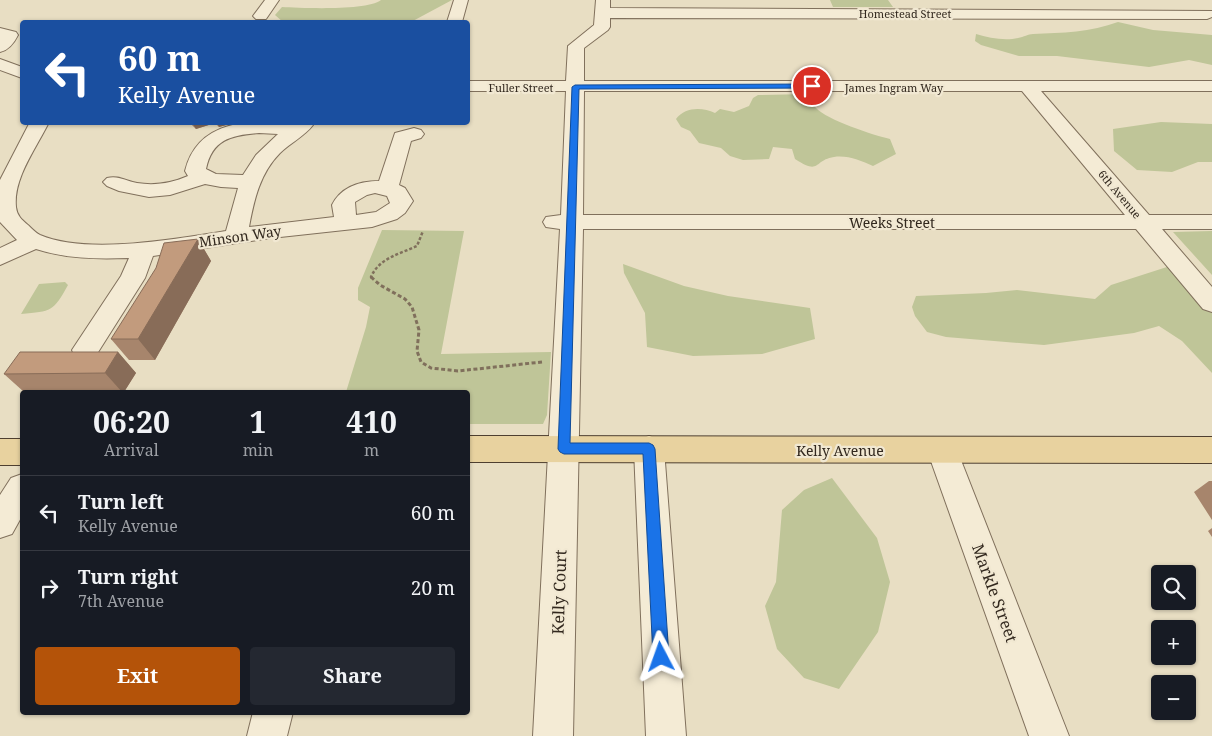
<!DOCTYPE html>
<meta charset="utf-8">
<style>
body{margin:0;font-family:"Noto Serif",serif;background:#242831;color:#f1f3f6;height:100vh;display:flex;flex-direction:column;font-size:19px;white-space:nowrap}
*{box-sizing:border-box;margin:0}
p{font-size:16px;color:#9ea1a6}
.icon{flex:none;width:28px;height:28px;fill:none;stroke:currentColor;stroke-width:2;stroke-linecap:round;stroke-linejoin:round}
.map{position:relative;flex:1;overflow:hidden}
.drawer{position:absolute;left:20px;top:390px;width:450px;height:325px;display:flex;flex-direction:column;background:#171b24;border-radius:5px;box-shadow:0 1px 4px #0004}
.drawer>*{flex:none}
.banner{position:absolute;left:20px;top:20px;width:450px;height:105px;border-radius:5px;box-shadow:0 1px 4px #0004;background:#1a4fa0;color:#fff;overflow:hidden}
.tools{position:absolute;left:1151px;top:565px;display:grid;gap:10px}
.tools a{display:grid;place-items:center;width:45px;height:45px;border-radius:5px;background:#171b24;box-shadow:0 1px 4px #0004;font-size:25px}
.pin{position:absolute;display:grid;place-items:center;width:42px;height:42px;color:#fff;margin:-21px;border:2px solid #fff;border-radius:50%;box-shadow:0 1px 5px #0007}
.me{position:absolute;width:55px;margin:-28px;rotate:356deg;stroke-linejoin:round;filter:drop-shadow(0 0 4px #0008)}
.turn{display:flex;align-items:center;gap:18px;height:105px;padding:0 15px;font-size:22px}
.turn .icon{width:65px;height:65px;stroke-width:2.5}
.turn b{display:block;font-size:35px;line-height:42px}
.eta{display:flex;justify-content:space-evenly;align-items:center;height:85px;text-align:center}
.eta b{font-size:30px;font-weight:700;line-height:35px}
.button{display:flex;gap:10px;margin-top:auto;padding:10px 15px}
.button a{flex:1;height:58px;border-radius:5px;background:#b45309;color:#fff;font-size:20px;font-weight:700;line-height:58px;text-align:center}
.button a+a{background:#242831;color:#f1f3f6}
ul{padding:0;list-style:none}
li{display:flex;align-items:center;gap:15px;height:75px;padding:0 15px;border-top:1px solid #363941}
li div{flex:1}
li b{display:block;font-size:19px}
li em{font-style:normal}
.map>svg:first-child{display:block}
.green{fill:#bfc598}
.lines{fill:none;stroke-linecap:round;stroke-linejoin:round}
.minor-casing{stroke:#80705c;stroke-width:2}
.major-casing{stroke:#4e3f30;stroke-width:2}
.path-far1{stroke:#80705c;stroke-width:2.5;stroke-dasharray:3 2;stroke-linecap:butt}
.path{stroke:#80705c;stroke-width:3;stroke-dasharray:4 2.5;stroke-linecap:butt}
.minor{fill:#f4ebd5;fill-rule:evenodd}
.major{fill:#e8d29f;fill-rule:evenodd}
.wall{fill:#a7856c}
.shaded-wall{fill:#886c58}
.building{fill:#c29b7d;stroke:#886c58}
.route{fill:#1a73e8;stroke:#114b97}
.labels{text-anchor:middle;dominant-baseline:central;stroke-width:4.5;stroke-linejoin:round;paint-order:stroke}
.far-street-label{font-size:11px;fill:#32281e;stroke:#f1e8d2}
.street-label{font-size:14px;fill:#32281e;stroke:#f1e8d2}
.near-street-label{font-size:16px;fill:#32281e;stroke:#f1e8d2}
</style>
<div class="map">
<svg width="1212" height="736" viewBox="0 0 1212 736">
<rect width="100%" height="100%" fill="#e8dec3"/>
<path class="green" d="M381,0H452L411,22H283L275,15L282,7C302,8 367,11 381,0Z
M830,0H888L893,7H833Z
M1118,22L1153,30L1212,35V65L1189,60L1149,67L1057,56H1019L981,45L975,41L976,34C989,38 1005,41 1018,38C1024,37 1028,34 1033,34C1062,33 1091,32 1118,22Z
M808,94C811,98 813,105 816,108C827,120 873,135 890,139L896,154L873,166C861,161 848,155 834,157C813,160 821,176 795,159L792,149L773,147L769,159L743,160L730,156L721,148L699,143L690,131L681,127L676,119C685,107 702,107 715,113L720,109L734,112L749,106L753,98L758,95Z
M1161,122L1212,124V162H1198L1172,172L1137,170L1114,151L1113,129Z
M382,230L464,231L441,354L551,352L547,415L543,424H468V392H346L366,327L370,307L358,300V288Z
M1212,231V275L1173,232Z
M623,264L684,286L728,296L810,308L815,339L762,354L693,356L647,347L645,313L624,273Z
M1170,266L1212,311V373L1182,341L1159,326L1134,333L1044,345L946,337L927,332L915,316L912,307L916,296L986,293L1017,290L1095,299L1111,285Z
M65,282L68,285C53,312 52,311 21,314L39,284Z
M832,478L877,538L890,582L878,632L839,689L804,678L777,649L765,606L776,582L782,510L804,490Z"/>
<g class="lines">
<g class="minor-casing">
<path id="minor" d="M265,0H279L266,19H256L253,16Z
M454,0H468L462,22H447Z
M596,0H610V8L1212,11V17L1207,19L610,18V27L608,30L584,48V81H1212V91H1041L1149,215H1212V229H1162L1212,287V312L1203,309L1136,229H583L573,736H533L560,229L546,227L543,222L546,217L561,215L566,91H468V81H566L568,46L594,25ZM584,91H1022L1125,215H583Z
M0,28L16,32L18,35C14,43 9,50 0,52Z
M0,59L22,67V78L0,70Z
M30,122H49C37,147 13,178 16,207C17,216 22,220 28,225C32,229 36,233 40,235C87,255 175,239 226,231L238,188L221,187L205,184L170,195L149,197L119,191L107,186L103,182L107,178C118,175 126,181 137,183C155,186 172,183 188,176L185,171C200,112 263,122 311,122L313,125C305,136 290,143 280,153C260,173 254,200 249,227L334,217L332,205C341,187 360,181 379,181L395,133L414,128L421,130L424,134L421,138L411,141L399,185L405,188L413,201L405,213L397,219L372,227L271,238L153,256L145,278L95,357L85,360L75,357L72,350L121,276L129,258C97,259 67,259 36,249L0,265V248L17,240L0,222V180ZM259,133L278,134L256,155L243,175L216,174L206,169C212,139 232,135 259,133ZM375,193L387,196L390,203L376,212L356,215L355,202L367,195Z
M649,436L660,440L664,449L686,736H646L634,449L638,440Z
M942,437L953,441L957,450L1069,736H1029L927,450L931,441Z
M22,474V516L12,534L0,538V495L11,478Z
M253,712H293L287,736H247Z"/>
</g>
<g class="major-casing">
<path id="major" d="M468,436L1212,437V463L468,462Z
M0,439H22V465H0Z"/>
</g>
<path class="path-far1" d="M372,278L371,277C379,258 400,254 417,246L423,231"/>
<path class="path" d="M371,277L380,285L405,299L412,307L419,330L417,351L421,362L431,368L458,371L542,362"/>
<use href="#minor" class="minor"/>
<use href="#major" class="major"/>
</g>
<path class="wall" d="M189,122H237L219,127L215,123L196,129Z
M198,239L211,261L155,360H129L111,339Z
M118,352L136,373L124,392H24L4,374Z
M1209,481H1212V520L1194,492Z
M1212,528V537L1208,531Z"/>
<path class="shaded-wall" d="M192,122H215V123L196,129Z
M217,122H237L219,127Z
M198,239L211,261L155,360L138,339Z
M118,352L136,373L124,392H122L105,373Z"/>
<path class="building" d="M198,239L138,339H111L156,268L164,243Z
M20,352H118L105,373L4,374Z"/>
<path class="route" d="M812,84L815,86L814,88L579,89L570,443H649L653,445L655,449L669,657L667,662L661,665L656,662L653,657L643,454H564L560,452L558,449L572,87L575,85Z"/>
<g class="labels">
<g class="far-street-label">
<text x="905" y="13">Homestead Street</text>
<text x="521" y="87">Fuller Street</text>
<text x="894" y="87">James Ingram Way</text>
<text transform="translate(1120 194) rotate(50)">6th Avenue</text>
</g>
<g class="street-label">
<text x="892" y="222">Weeks Street</text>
<text transform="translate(240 236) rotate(-8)">Minson Way</text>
<text x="840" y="450">Kelly Avenue</text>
</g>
<g class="near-street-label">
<text transform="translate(559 592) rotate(-88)">Kelly Court</text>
<text transform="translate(995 593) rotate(70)">Markle Street</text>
</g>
</g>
</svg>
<div class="tools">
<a><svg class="icon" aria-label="search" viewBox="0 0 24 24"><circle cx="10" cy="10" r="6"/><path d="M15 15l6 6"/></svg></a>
<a>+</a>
<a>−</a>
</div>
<div class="pin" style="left:812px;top:86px;background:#d93025"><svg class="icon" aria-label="arrive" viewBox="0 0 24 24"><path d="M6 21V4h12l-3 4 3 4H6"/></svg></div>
<svg class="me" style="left:661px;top:657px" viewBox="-20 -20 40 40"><path d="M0-17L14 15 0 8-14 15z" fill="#1a73e8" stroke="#fff" stroke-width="4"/></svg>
<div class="banner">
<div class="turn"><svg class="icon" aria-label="left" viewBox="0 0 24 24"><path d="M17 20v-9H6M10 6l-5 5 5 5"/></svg><div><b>60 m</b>Kelly Avenue</div></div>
</div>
<section class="drawer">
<div class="eta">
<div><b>06:20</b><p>Arrival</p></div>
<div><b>1</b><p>min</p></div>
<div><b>410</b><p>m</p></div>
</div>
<ul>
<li><svg class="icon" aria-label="left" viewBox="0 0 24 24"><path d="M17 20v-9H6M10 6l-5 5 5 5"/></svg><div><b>Turn left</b><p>Kelly Avenue</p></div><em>60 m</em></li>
<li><svg class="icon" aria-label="right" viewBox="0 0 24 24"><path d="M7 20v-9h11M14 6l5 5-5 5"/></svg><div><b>Turn right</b><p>7th Avenue</p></div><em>20 m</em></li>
</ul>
<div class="button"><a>Exit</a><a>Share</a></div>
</section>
</div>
